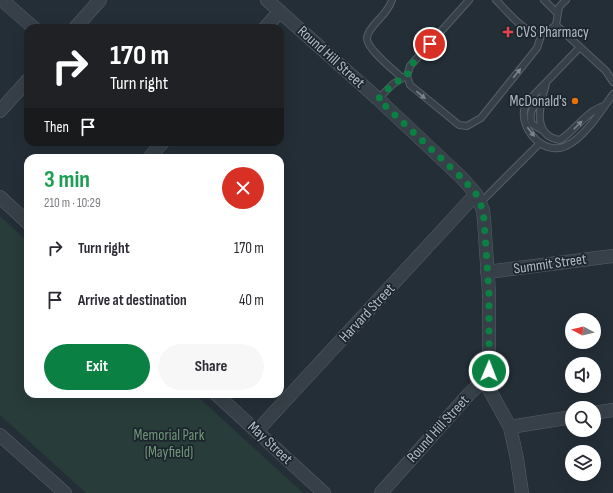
<!DOCTYPE html>
<meta charset="utf-8">
<style>
body{margin:0;font-family:"Sofia Sans Condensed",sans-serif;background:#f7f7f7;color:#2b2b33;height:100vh;display:flex;flex-direction:column;font-size:15px;white-space:nowrap}
*{box-sizing:border-box;margin:0}
p{font-size:13px;color:#7c7c81}
.icon{flex:none;width:22px;height:22px;fill:none;stroke:currentColor;stroke-width:2;stroke-linecap:round;stroke-linejoin:round}
.map{position:relative;flex:1;overflow:hidden}
.drawer{position:absolute;left:24px;top:154px;width:260px;height:244px;display:flex;flex-direction:column;background:#fff;border-radius:12px;box-shadow:0 4px 16px #0002}
.drawer>*{flex:none}
.hud{position:absolute;left:24px;top:24px;width:260px;height:122px;border-radius:12px;box-shadow:0 4px 16px #0002;background:#202124;color:#fff;overflow:hidden}
.needle{width:26px;rotate:277deg}
.fabs{position:absolute;left:565px;top:313px;display:grid;gap:8px}
.fabs a{display:grid;place-items:center;width:36px;height:36px;border-radius:50%;background:#fff;box-shadow:0 4px 16px #0002;font-size:20px}
.pin{position:absolute;display:grid;place-items:center;width:34px;height:34px;color:#fff;margin:-17px;border:2px solid #fff;border-radius:50%;box-shadow:0 1px 4px #0007}
.me{position:absolute;width:44px;margin:-22px;rotate:1deg;stroke-linejoin:round;filter:drop-shadow(0 0 3px #0008)}
.turn{display:flex;align-items:center;gap:14px;height:84px;padding:0 20px;font-size:18px}
.turn .icon{width:52px;height:52px;stroke-width:2.5}
.turn b{display:block;font-size:28px;line-height:34px}
.then{display:flex;align-items:center;height:38px;padding:0 20px;background:#0003;gap:8px;font-size:15px}
.round{display:grid;place-items:center;flex:none;width:42px;height:42px;border-radius:21px;background:#f7f7f7}
.headline{display:flex;align-items:center;justify-content:space-between;height:68px;padding:0 20px}
h1{font-size:24px;font-weight:700;line-height:30px;color:#1e9e55}
.button{display:flex;gap:8px;margin-top:auto;padding:8px 20px}
.button a{flex:1;height:46px;border-radius:24px;background:#0b8043;color:#fff;font-size:16px;font-weight:700;line-height:46px;text-align:center}
.button a+a{background:#f7f7f7;color:#2b2b33}
ul{padding:0;list-style:none}
li{display:flex;align-items:center;gap:12px;height:52px;padding:0 20px}
li div{flex:1}
li b{display:block;font-size:15px}
li em{font-style:normal}
.map>svg:first-child{display:block}
.green{fill:#283c3a}
.lines{fill:none;stroke-linecap:round;stroke-linejoin:round}
.service-casing{stroke:#555e66;stroke-width:8}
.minor-casing{stroke:#555e66;stroke-width:14}
.service{stroke:#374048;stroke-width:6}
.minor{stroke:#374048;stroke-width:13}
.oneway{fill:#7b848c}
.route{stroke:#0b8043;stroke-width:7;stroke-dasharray:0 12.6}
.health-dot{fill:#e0444e;stroke:#1c252d;stroke-width:1.5}
.food-dot{fill:#e8710a;stroke:#1c252d;stroke-width:1.5}
.labels{text-anchor:middle;dominant-baseline:central;stroke-width:3.5;stroke-linejoin:round;paint-order:stroke}
.poi-label{font-size:15px;fill:#b2bbc4;stroke:#1c252d;text-anchor:start}
.street-label{font-size:15px;fill:#b2bbc4;stroke:#1c252d}
.park-label{font-size:15px;fill:#729778;stroke:#1c252d}
</style>
<div class="map">
<svg width="613" height="493" viewBox="0 0 613 493">
<rect width="100%" height="100%" fill="#242e37"/>
<path class="green" d="M0,216L28,242V394H195L303,493H86L0,415Z"/>
<g class="lines">
<g class="service-casing">
<path id="service" d="M392,0C389,10 381,17 374,25C371,29 367,33 367,39C368,50 394,70 402,78
M469,0L410,66L407,76L410,85L459,125L467,126L481,118L537,48L542,33
M496,0C506,10 527,37 543,33C548,32 553,27 556,25
M544,0L557,13
M566,0L559,7L556,25L606,71L613,82
M580,47L529,100C527,103 524,107 524,111C521,132 546,156 566,146C584,138 602,110 613,94
M546,84C540,104 531,136 560,140C576,130 586,111 604,106
M378,99L393,84L404,77
M542,99C533,106 528,113 532,124L542,130
M480,203L540,143"/>
</g>
<g class="minor-casing">
<path id="minor" d="M2,0L34,28
M267,0L378,99L462,178L476,194L483,210L484,220L489,293V371L484,380L469,394L381,493
M75,28L100,0
M265,28L280,11
M0,111L28,80
M149,158L163,142
M0,197L28,223
M487,272L613,256
M484,380L510,427L517,459L522,493
M216,394L324,493
M594,413L613,410
M510,427L572,417
M257,431L476,194
M0,435L65,493"/>
</g>
<use href="#service" class="service"/>
<use href="#minor" class="minor"/>
</g>
<defs><path id="oneway-solid" d="M-6-.8H1V-3.2L6.5 0L1 3.2V.8H-6Z"/></defs>
<g class="oneway">
<use href="#oneway-solid" transform="translate(517 73) rotate(-51)"/>
<use href="#oneway-solid" transform="translate(421 95) rotate(40)"/>
<use href="#oneway-solid" transform="translate(578 125) rotate(-45)"/>
<use href="#oneway-solid" transform="translate(531 132) rotate(52)"/>
</g>
<g class="lines">
<path class="route" d="M430,44L410,66L407,76L393,84L378,99L462,178L476,194L483,210L484,220L489,293V371"/>
</g>
<path class="health-dot" d="M506 26h4v4h4v4h-4v4h-4v-4h-4v-4h4z"/>
<circle class="food-dot" cx="575" cy="101" r="4"/>
<g class="labels">
<g class="poi-label">
<text x="516" y="32">CVS Pharmacy</text>
<text x="567" y="101" text-anchor="end">McDonald's</text>
</g>
<g class="street-label">
<text transform="translate(331 57) rotate(42)">Round Hill Street</text>
<text transform="translate(550 264) rotate(-8)">Summit Street</text>
<text transform="translate(367 313) rotate(-47)">Harvard Street</text>
<text transform="translate(438 429) rotate(-48)">Round Hill Street</text>
<text transform="translate(270 443) rotate(43)">May Street</text>
</g>
<g class="park-label">
<text x="169" y="435">Memorial Park<tspan x="169" dy="17">(Mayfield)</tspan></text>
</g>
</g>
</svg>
<div class="fabs">
<a><svg class="needle" viewBox="-14 -14 28 28"><path d="M0-13l5 13h-10z" fill="#e53935"/><path d="M0 13l5-13h-10z" fill="#7c7c81"/></svg></a>
<a><svg class="icon" aria-label="sound" viewBox="0 0 24 24"><path d="M4 9h4l5-4v14l-5-4H4zM17 9q2 3 0 6"/></svg></a>
<a><svg class="icon" aria-label="search" viewBox="0 0 24 24"><circle cx="10" cy="10" r="6"/><path d="M15 15l6 6"/></svg></a>
<a><svg class="icon" aria-label="layers" viewBox="0 0 24 24"><path d="M12 4l9 5-9 5-9-5zM3 14l9 5 9-5"/></svg></a>
</div>
<div class="pin" style="left:430px;top:44px;background:#d93025"><svg class="icon" aria-label="arrive" viewBox="0 0 24 24"><path d="M6 21V4h12l-3 4 3 4H6"/></svg></div>
<svg class="me" style="left:489px;top:371px" viewBox="-20 -20 40 40"><circle r="17" fill="#0b8043" stroke="#fff" stroke-width="3"/><path d="M0-11L8 9 0 5-8 9z" fill="#fff"/></svg>
<div class="hud">
<div class="turn"><svg class="icon" aria-label="right" viewBox="0 0 24 24"><path d="M7 20v-9h11M14 6l5 5-5 5"/></svg><div><b>170 m</b>Turn right</div></div>
<div class="then">Then<svg class="icon" aria-label="arrive" viewBox="0 0 24 24"><path d="M6 21V4h12l-3 4 3 4H6"/></svg></div>
</div>
<section class="drawer">
<div class="headline"><div><h1>3 min</h1><p>210 m · 10:29</p></div><a class="round" style="background:#d93025;color:#fff"><svg class="icon" aria-label="close" viewBox="0 0 24 24"><path d="M6 6l12 12M18 6L6 18"/></svg></a></div>
<ul>
<li><svg class="icon" aria-label="right" viewBox="0 0 24 24"><path d="M7 20v-9h11M14 6l5 5-5 5"/></svg><div><b>Turn right</b></div><em>170 m</em></li>
<li><svg class="icon" aria-label="arrive" viewBox="0 0 24 24"><path d="M6 21V4h12l-3 4 3 4H6"/></svg><div><b>Arrive at destination</b></div><em>40 m</em></li>
</ul>
<div class="button"><a>Exit</a><a>Share</a></div>
</section>
</div>
